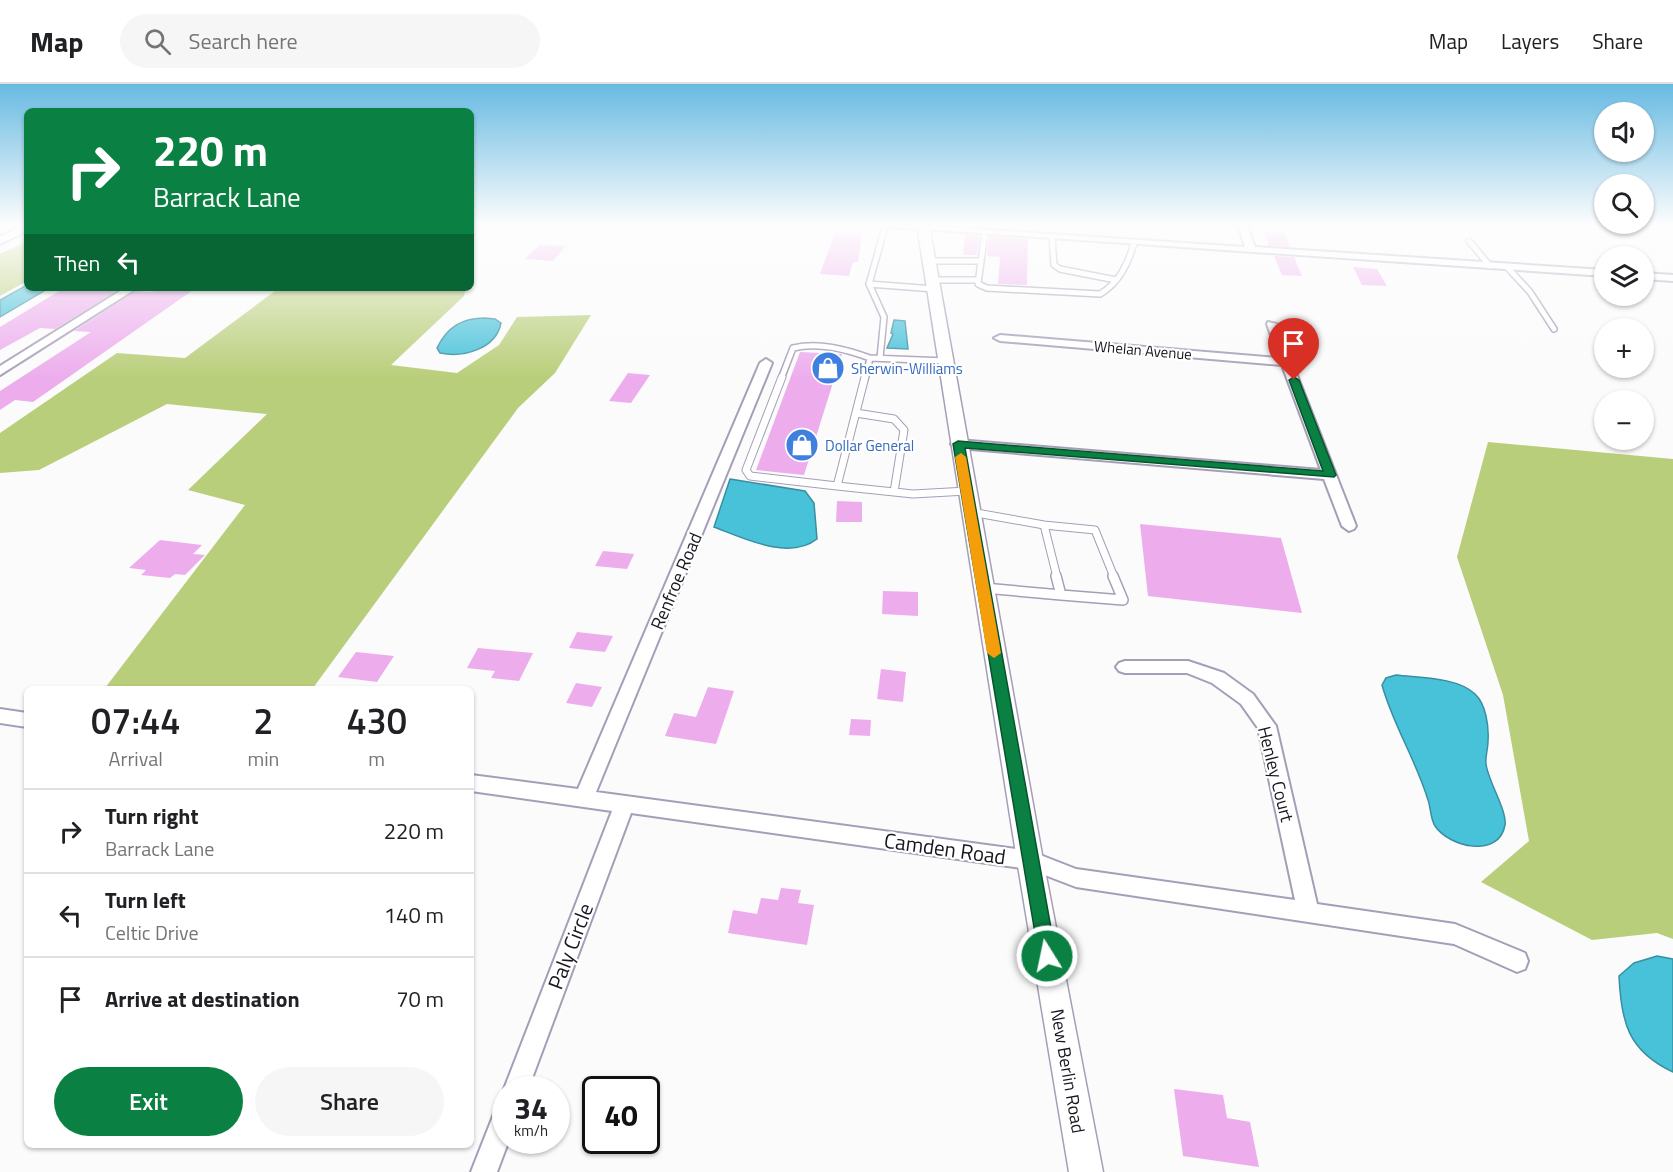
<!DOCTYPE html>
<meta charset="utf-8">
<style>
body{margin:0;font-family:"Titillium Web",sans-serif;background:#f6f6f6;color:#202124;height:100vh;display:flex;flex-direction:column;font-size:22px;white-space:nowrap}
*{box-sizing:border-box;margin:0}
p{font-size:20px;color:#757577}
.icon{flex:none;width:33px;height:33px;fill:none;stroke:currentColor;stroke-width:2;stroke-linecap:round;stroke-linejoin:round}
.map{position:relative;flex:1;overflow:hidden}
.sheet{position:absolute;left:24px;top:602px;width:450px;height:462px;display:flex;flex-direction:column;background:#fff;border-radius:9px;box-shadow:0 2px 4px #0004}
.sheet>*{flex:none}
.banner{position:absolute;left:24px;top:24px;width:450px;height:183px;border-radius:9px;box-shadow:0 2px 4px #0004;background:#0b8043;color:#fff;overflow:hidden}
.buttons{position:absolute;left:1594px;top:18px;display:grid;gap:12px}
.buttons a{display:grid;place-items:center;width:60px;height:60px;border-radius:50%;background:#fff;box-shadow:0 2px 4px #0004;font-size:30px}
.speed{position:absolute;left:492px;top:992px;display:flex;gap:12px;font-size:30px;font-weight:700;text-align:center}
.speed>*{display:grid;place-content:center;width:78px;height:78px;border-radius:50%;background:#fff;box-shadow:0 2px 4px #0004;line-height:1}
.speed small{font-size:15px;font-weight:400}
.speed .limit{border:3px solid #111;border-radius:9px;background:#fff;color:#111}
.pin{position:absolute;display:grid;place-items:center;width:51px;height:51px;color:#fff;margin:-62px -26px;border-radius:50% 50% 50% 0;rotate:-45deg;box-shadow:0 0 6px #0007}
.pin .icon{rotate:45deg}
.me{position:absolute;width:66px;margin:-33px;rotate:350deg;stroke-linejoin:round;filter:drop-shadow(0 0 4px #0008)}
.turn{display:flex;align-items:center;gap:21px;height:126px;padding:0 30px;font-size:27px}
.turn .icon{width:78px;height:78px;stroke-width:2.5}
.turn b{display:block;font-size:42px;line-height:51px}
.then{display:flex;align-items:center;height:57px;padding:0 30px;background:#0003;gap:12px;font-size:22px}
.eta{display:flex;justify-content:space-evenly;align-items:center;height:102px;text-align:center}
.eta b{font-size:36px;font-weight:600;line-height:42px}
.primary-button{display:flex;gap:12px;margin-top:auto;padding:12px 30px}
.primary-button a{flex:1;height:69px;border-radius:36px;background:#0b8043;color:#fff;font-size:24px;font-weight:600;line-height:69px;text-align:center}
.primary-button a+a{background:#f6f6f6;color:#202124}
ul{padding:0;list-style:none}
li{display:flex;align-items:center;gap:18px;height:84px;padding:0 30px;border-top:2px solid #e0e0e0}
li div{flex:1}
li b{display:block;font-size:22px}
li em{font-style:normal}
header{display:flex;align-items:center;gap:36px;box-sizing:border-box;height:84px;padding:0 30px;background:#fff;border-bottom:2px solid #e0e0e0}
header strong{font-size:28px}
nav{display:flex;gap:33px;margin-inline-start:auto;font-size:21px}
.search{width:420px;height:54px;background:#f6f6f6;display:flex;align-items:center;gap:15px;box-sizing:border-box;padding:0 21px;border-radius:33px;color:#757577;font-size:22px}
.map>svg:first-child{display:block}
.forest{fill:#b9ce7a}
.water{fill:#47c2d9;stroke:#398ea1;stroke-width:1.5}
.building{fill:#edaded}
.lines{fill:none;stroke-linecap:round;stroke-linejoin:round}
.service-far2-casing{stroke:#a69eb7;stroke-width:8}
.service-far1-casing{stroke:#a69eb7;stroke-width:9}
.service-casing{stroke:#a69eb7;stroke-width:12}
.minor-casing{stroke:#a69eb7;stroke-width:4}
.tertiary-casing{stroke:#a69eb7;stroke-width:3}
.service-far2{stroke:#fff;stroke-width:5}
.service-far1{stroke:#fff;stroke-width:7}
.service{stroke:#fff;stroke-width:9}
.minor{fill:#fff;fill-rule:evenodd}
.tertiary{fill:#fff;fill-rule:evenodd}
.route{fill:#0b8043;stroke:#07532c;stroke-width:1.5}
.slow{fill:#f59e0b}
.labels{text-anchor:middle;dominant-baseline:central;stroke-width:4.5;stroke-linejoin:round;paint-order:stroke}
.far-street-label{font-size:15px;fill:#18151e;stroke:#fff}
.far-shop-label{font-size:15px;fill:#366cbe;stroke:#fff;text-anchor:start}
.street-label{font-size:18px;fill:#18151e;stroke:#fff}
.near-street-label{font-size:21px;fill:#18151e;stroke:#fff}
</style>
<header>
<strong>Map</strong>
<div class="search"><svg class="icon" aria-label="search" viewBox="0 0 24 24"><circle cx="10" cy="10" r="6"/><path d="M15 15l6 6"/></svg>Search here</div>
<nav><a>Map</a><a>Layers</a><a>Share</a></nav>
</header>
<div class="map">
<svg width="1673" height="1088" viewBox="0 0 1673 1088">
<rect width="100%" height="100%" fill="#fbfbfb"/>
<path class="forest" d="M27,157V197L0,212V170Z
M279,204H466L464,212L391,281L457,289L499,261L517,233L591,231L555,289L518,324L313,604H105L245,421L188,406L267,330L167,320L39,386L0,389V349L117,269L185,274Z
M1488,358L1673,375V855L1657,849L1592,856L1481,798L1529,757L1503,611L1457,473Z"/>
<path class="water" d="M27,201V204H49L0,233V216Z
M485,234L495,235L501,239C496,265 463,274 440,269L437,264C447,243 462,234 485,234Z
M894,236L905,237L908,265L887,264L893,250L891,249Z
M730,395L805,407L814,419L817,455C789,477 743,454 714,443Z
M1396,591C1420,594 1457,593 1475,610C1486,620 1489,643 1488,657C1488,665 1485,673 1486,680C1488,697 1507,726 1505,741C1499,775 1449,763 1435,742C1430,734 1431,724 1428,716C1416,676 1393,641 1382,601L1386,594Z
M1657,872L1673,875V988C1628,967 1621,938 1619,892L1634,879Z"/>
<path class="building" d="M1264,148L1284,149L1290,163L1269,162Z
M835,149L862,150L858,178H853L849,192L820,190Z
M965,150L980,151L977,171H963Z
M989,152L1028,155L1027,201L998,200L1000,173L987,172Z
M539,161L566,162L553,177L525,175Z
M1274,172L1294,173L1302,192L1282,191Z
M1353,183L1377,185L1387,202L1362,201Z
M64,204L118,206L55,245L40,244L0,266V243Z
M159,204H196L33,318L15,316L0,326V307L91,248L74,247L136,207L152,208Z
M800,268L842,270L804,391L756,386Z
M628,289L650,291L631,319L609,317Z
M837,417L862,418V438H836Z
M1140,440L1281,454L1302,529L1148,512Z
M160,456L202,461L193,470L205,471L185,491L175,490L170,494L141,491L146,486L129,484Z
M603,467L634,470L627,485L595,482Z
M883,507L918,508V532L882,530Z
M577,548L613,552L605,568L569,564Z
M478,564L533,569L519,597L491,594L495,587L467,584Z
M356,568L394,572L377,598L338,593Z
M881,585L906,588L903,618L877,615Z
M576,599L602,603L592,623L566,619Z
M708,603L734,607L716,660L665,652L674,629L696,633Z
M851,635L871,636L870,652L849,651Z
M781,804L801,806L798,819L814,821L807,861L728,849L733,826L757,830L761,814L778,816Z
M1174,1005L1223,1011L1227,1034L1250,1038L1259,1083L1183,1072Z"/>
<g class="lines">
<g class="service-far2-casing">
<path id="service-far2" d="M885,143L869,200L934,205
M985,148L978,200L987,204L1100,210C1119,199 1128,180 1134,159
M1052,153L1054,181L1060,185L1116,196
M1469,157L1490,182
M929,177H981
M1507,183L1530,208L1554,245
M933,196H978
M869,200L884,233L880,274
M781,295L793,264C819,258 845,265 870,274
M865,295L870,274L946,277"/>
</g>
<g class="service-far1-casing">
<path id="service-far1" d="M782,293L746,386L750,392L837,402
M865,293L837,402L913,410L967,407
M856,329L894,335L904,346L894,408
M971,428L1044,441
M1057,493L1044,441L1095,446L1114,493"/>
</g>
<g class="service-casing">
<path id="service" d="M1056,492L1061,511
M984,504L1061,511
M1061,511L1123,516L1113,492"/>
</g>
<g class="minor-casing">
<path id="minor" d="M23,141H27V147L0,160V153Z
M862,141H915L1245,163L1238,141H1247L1255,163L1605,186V192Z
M1644,189L1673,191V197L1644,195Z
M125,204H137L0,291V282Z
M1268,238L1277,240L1356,442L1354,445L1349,447L1342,442L1324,395L958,364L951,360L958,356L1321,386L1282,281L1000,257L994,254L1000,251L1279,274L1267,240Z
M766,275L772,279L596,708L1030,767L1076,785L1295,816L1258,644L1241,620L1212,599L1187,589H1125L1119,587L1116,583L1119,579L1125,577H1188L1224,589L1253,610L1276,642L1317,820L1455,840L1525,869L1528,877L1525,885L1517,888L1454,860L1076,803L1029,785L631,729L528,1005H506V1010L504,1005L612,727L471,707V691L578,705L760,279Z
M0,625L27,629V643L0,639Z
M506,1019V1056H509L497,1088H471L497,1022Z"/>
</g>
<g class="tertiary-casing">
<path id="tertiary" d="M917,141H929L1043,776L1103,1088H1069L1017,776Z"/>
</g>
<use href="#service-far2" class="service-far2"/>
<use href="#service-far1" class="service-far1"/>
<use href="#service" class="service"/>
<use href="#minor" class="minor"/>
<use href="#tertiary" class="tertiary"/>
</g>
<linearGradient id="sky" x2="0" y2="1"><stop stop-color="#67bae2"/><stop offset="0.48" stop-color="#fdfdfd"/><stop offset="1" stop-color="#fdfdfd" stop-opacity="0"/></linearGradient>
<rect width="1673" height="294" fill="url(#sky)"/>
<path class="route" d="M1294,293L1299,296L1336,391L1334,393L965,364L1056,872L1053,879L1047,881L1040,879L953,360L958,357L1323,387L1289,296Z"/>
<path class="slow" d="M961,369L966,373L1001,569L994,574L987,569L955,373Z"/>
<defs>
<g id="shop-disc" transform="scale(1.725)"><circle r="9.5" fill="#3f7fe0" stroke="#fff"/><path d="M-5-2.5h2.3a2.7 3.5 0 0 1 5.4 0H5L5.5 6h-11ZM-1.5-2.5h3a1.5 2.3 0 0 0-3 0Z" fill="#fff"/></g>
</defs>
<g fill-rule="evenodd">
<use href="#shop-disc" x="828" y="284"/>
<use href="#shop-disc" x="802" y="361"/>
</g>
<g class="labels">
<g class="far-street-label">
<text transform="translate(1143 266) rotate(5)">Whelan Avenue</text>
</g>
<g class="far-shop-label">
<text x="851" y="284">Sherwin-Williams</text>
<text x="825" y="361">Dollar General</text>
</g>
<g class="street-label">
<text transform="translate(676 497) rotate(-67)">Renfroe Road</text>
<text transform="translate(1276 690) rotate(76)">Henley Court</text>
<text transform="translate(1068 987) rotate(80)">New Berlin Road</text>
</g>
<g class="near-street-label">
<text transform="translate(945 764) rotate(8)">Camden Road</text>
<text transform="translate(570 862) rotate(-69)">Paly Circle</text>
</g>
</g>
</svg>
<div class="buttons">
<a><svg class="icon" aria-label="sound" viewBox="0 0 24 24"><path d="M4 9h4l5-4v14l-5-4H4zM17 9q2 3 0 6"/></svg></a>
<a><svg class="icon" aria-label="search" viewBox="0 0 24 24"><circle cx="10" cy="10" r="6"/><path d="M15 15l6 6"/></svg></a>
<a><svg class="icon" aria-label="layers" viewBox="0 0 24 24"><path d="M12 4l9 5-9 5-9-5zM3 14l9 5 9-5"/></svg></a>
<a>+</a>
<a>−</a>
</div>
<div class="speed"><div>34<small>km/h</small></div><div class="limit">40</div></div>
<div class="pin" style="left:1294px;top:296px;background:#d93025"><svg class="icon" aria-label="arrive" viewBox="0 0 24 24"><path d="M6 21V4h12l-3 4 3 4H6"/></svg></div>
<svg class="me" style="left:1047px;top:872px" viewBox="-20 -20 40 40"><circle r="17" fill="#0b8043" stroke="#fff" stroke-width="3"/><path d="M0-11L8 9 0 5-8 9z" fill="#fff"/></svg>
<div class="banner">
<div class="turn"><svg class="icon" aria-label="right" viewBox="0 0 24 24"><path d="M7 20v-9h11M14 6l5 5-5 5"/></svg><div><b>220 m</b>Barrack Lane</div></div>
<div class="then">Then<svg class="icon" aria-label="left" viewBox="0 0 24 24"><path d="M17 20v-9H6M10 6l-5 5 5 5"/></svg></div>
</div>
<section class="sheet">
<div class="eta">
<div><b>07:44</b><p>Arrival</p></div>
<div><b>2</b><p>min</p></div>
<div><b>430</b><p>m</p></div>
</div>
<ul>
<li><svg class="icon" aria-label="right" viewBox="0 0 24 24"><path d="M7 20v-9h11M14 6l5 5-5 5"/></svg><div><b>Turn right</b><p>Barrack Lane</p></div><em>220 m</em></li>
<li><svg class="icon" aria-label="left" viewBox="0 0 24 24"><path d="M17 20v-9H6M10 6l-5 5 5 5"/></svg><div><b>Turn left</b><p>Celtic Drive</p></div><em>140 m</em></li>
<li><svg class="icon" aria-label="arrive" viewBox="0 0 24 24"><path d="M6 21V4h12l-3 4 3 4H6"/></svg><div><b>Arrive at destination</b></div><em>70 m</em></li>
</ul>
<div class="primary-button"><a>Exit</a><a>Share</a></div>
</section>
</div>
